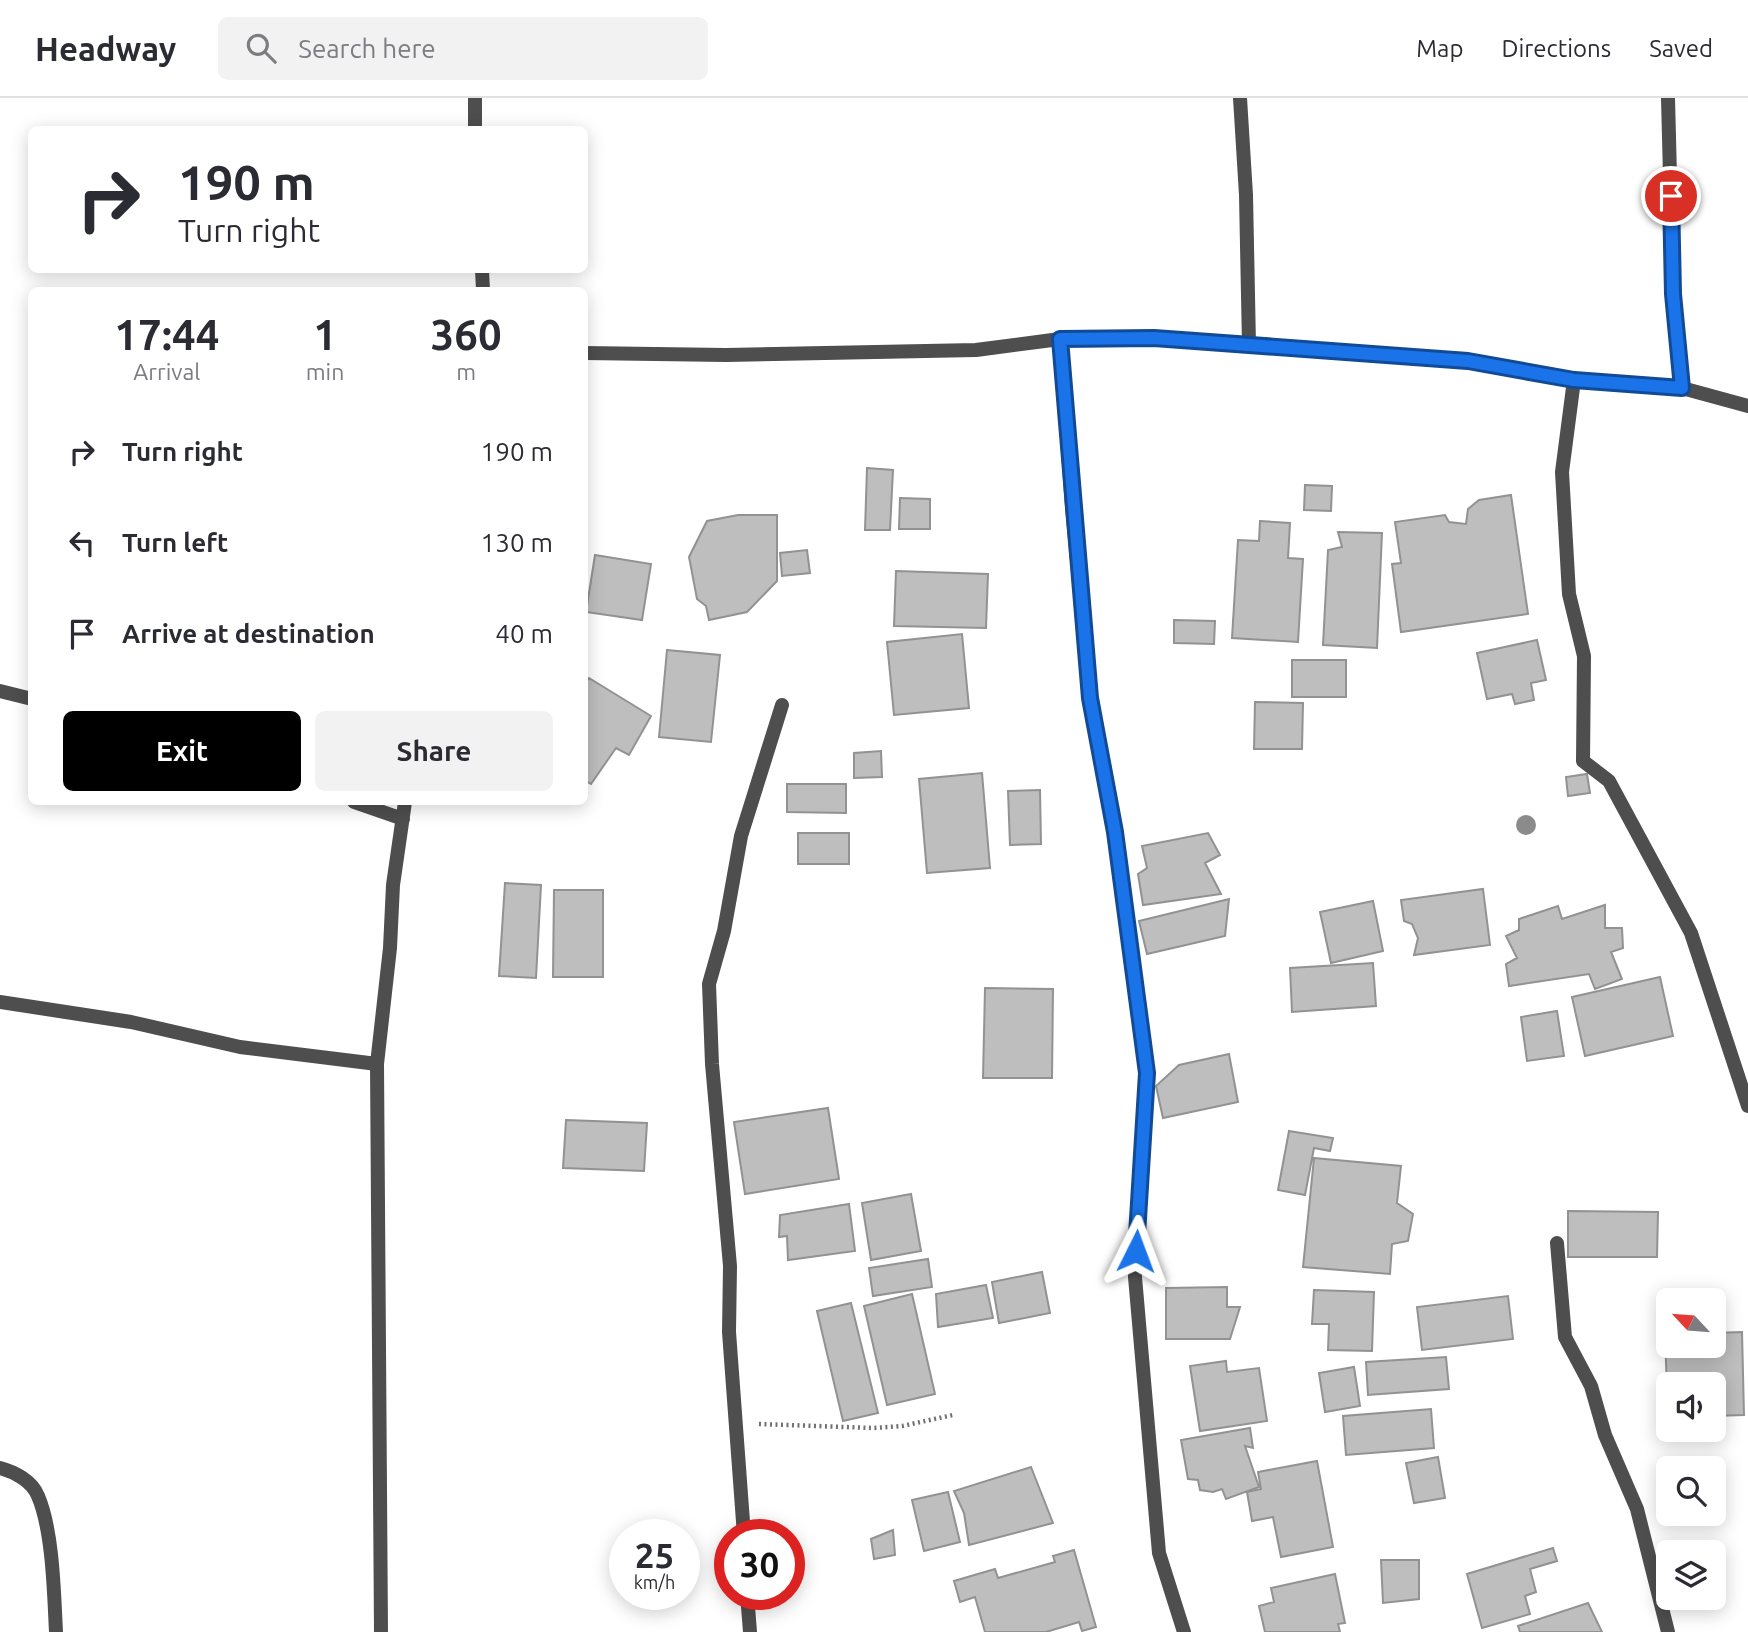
<!DOCTYPE html>
<style>
body{margin:0;font-family:Ubuntu,sans-serif;background:#f2f2f3;color:#2b2b33;height:100vh;display:flex;flex-direction:column;font-size:26px;white-space:nowrap}
*{box-sizing:border-box;margin:0}
p{font-size:23px;color:#7c7c81}
.icon{flex:none;width:38px;height:38px;fill:none;stroke:currentColor;stroke-width:2;stroke-linecap:round;stroke-linejoin:round}
.map{position:relative;flex:1;overflow:hidden}
.side{position:absolute;left:28px;top:189px;width:560px;height:518px;display:flex;flex-direction:column;background:#fff;border-radius:10px;box-shadow:0 4px 18px #0003}
.side>*{flex:none}
.guide{position:absolute;left:28px;top:28px;width:560px;height:147px;border-radius:10px;box-shadow:0 4px 18px #0003;background:#fff;color:#2b2b33;overflow:hidden}
.needle{width:46px;rotate:296deg}
.controls{position:absolute;left:1656px;top:1190px;display:grid;gap:14px}
.controls a{display:grid;place-items:center;width:70px;height:70px;border-radius:10px;background:#fff;box-shadow:0 4px 18px #0003;font-size:35px}
.speed{position:absolute;left:609px;top:1421px;display:flex;gap:14px;font-size:35px;font-weight:700;text-align:center}
.speed>*{display:grid;place-content:center;width:91px;height:91px;border-radius:50%;background:#fff;box-shadow:0 4px 18px #0003;line-height:1}
.speed small{font-size:18px;font-weight:400}
.speed .limit{border:10px solid #d22;background:#fff;color:#111}
.pin{position:absolute;display:grid;place-items:center;width:60px;height:60px;color:#fff;margin:-30px;border:4px solid #fff;border-radius:50%;box-shadow:0 2px 7px #0007}
.me{position:absolute;width:77px;margin:-38px;rotate:3deg;stroke-linejoin:round;filter:drop-shadow(0 0 5px #0008)}
.turn{display:flex;align-items:center;gap:24px;height:147px;padding:0 35px;font-size:32px}
.turn .icon{width:91px;height:91px;stroke-width:2.5}
.turn b{display:block;font-size:49px;line-height:60px}
.eta{display:flex;justify-content:space-evenly;align-items:center;height:119px;text-align:center}
.eta b{font-size:42px;font-weight:600;line-height:49px}
.primary-button{display:flex;gap:14px;margin-top:auto;padding:14px 35px}
.primary-button a{flex:1;height:80px;border-radius:10px;background:#000;color:#fff;font-size:28px;font-weight:600;line-height:80px;text-align:center}
.primary-button a+a{background:#f2f2f3;color:#2b2b33}
ul{padding:0;list-style:none}
li{display:flex;align-items:center;gap:21px;height:91px;padding:0 35px}
li div{flex:1}
li b{display:block;font-size:26px}
li em{font-style:normal}
header{display:flex;align-items:center;gap:42px;box-sizing:border-box;height:98px;padding:0 35px;background:#fff;border-bottom:2px solid #e1e1e2}
header strong{font-size:33px}
nav{display:flex;gap:38px;margin-inline-start:auto;font-size:24px}
.search{width:490px;height:63px;background:#f2f2f3;display:flex;align-items:center;gap:18px;box-sizing:border-box;padding:0 24px;border-radius:10px;color:#7c7c81;font-size:26px}
.map>svg:first-child{display:block}
.building{fill:#bebebe;stroke:#929292;stroke-width:2}
.lines{fill:none;stroke-linecap:round;stroke-linejoin:round}
.path{stroke:#707070;stroke-width:4.5;stroke-dasharray:2 3.5;stroke-linecap:butt}
.street{stroke:#4e4e4e;stroke-width:14}
.tree{fill:#8b8b8b}
.route-casing{stroke:#114b97;stroke-width:18}
.route{stroke:#1a73e8;stroke-width:12}
</style>
<header>
<strong>Headway</strong>
<div class="search"><svg class="icon" aria-label="search" viewBox="0 0 24 24"><circle cx="10" cy="10" r="6"/><path d="M15 15l6 6"/></svg>Search here</div>
<nav><a>Map</a><a>Directions</a><a>Saved</a></nav>
</header>
<div class="map">
<svg width="1748" height="1534" viewBox="0 0 1748 1534">
<rect width="100%" height="100%" fill="#fff"/>
<path class="building" d="M867,370L893,372L890,432H865Z
M1305,387L1332,388L1331,413L1304,412Z
M1511,397L1528,516L1401,534L1392,466L1401,465L1395,424L1445,417L1449,424L1466,426L1468,411L1479,402Z
M900,400L930,401V431H899Z
M738,417H777V483L747,514L709,522L706,508L697,501L689,459L707,423Z
M1260,423L1290,425L1288,460L1303,461L1298,544L1232,540L1238,442L1259,443Z
M1338,434L1382,435L1377,550L1323,547L1328,452L1342,449Z
M807,452L810,475L782,478L780,455Z
M595,457L651,466L642,522L586,514Z
M896,473L988,476L986,530L894,528Z
M1174,522L1215,523L1214,546L1174,545Z
M962,536L969,610L894,617L887,544Z
M1537,542L1546,582L1531,585L1534,602L1515,606L1512,596L1487,601L1477,555Z
M667,552L720,557L711,644L659,639Z
M1292,562H1346V599H1292Z
M589,580L651,618L629,657L616,650L591,686L584,682V587Z
M1255,604L1303,605L1302,651H1254Z
M881,653L882,679L854,680V655Z
M982,675L990,770L927,775L919,681Z
M1587,676L1590,695L1568,698L1566,679Z
M787,686H846V715L787,714Z
M1040,692L1041,746L1010,747L1008,693Z
M798,735H849V766H798Z
M1208,735L1220,757L1205,765L1221,796L1143,807L1138,776L1147,770L1142,748Z
M505,785L541,787L536,880L499,878Z
M1483,791L1490,847L1414,857L1418,840L1412,826L1404,823L1401,802Z
M554,792H603V879H553Z
M1229,801L1225,838L1147,856L1139,823Z
M1373,803L1383,853L1331,865L1320,814Z
M1605,807V830H1622L1623,850L1611,854L1622,881L1595,891L1589,876L1509,888L1506,866L1517,860L1506,838L1519,832V821L1558,808L1562,821Z
M1373,865L1376,908L1292,914L1290,870Z
M1660,879L1673,938L1585,958L1572,899Z
M985,890L1053,891L1052,980H983Z
M1557,913L1564,958L1527,963L1521,919Z
M1229,956L1238,1004L1163,1020L1156,988L1179,967Z
M828,1010L839,1081L745,1096L734,1024Z
M566,1022L647,1025L644,1073L563,1070Z
M1289,1033L1333,1040L1330,1053L1314,1050L1305,1097L1278,1092Z
M1314,1060L1401,1068L1397,1105L1413,1116L1408,1143L1392,1146L1390,1176L1303,1169Z
M911,1096L921,1153L871,1162L862,1105Z
M849,1106L855,1153L788,1162L787,1138L779,1139L780,1117Z
M1568,1113L1658,1114L1657,1159H1568Z
M928,1161L932,1189L873,1198L869,1170Z
M1042,1174L1050,1215L999,1225L992,1184Z
M986,1187L993,1220L938,1229L936,1196Z
M1227,1189V1209H1240L1230,1241H1166V1190Z
M1314,1192L1374,1194L1372,1253L1328,1252L1329,1226H1312Z
M912,1196L935,1296L887,1307L864,1208Z
M1508,1198L1513,1241L1422,1252L1417,1209Z
M851,1205L878,1315L843,1323L817,1213Z
M1742,1234L1744,1317L1713,1318V1286H1668V1320L1665,1237L1668,1248H1713V1235Z
M1446,1259L1449,1291L1368,1297L1366,1264Z
M1226,1263L1227,1274L1259,1270L1267,1323L1200,1333L1190,1268Z
M1354,1269L1360,1308L1325,1314L1319,1275Z
M1431,1311L1434,1350L1346,1357L1343,1318Z
M1250,1330L1253,1350L1245,1348L1259,1389L1226,1401L1222,1391L1213,1394L1200,1392L1198,1382L1188,1381L1181,1342Z
M1438,1359L1445,1400L1414,1405L1406,1365Z
M1317,1363L1333,1449L1281,1459L1273,1419L1252,1423L1247,1394L1261,1391L1258,1374Z
M1031,1369L1053,1425L969,1447L964,1415L954,1393Z
M948,1394L960,1444L924,1453L912,1402Z
M893,1432L895,1457L874,1461L871,1441Z
M1553,1450L1557,1463L1530,1471L1536,1494L1525,1498L1530,1516L1482,1530L1467,1476Z
M1074,1452L1096,1529L1082,1533L1079,1524L1046,1534H985L975,1499L960,1504L954,1483L995,1471L998,1480L1055,1464L1053,1458Z
M1381,1462H1419V1501L1383,1505Z
M1335,1476L1345,1525L1338,1526L1340,1534H1265L1259,1508L1274,1504L1271,1490Z
M1588,1505L1602,1534H1520L1518,1528Z"/>
<g class="lines">
<path class="path" d="M759,1326L873,1330L902,1328L953,1317"/>
<path class="street" d="M475,0V32
M1240,0L1246,97L1249,247
M1668,0L1673,196L1682,290
M482,172L483,192
M1060,241L1072,410L1090,600L1115,734L1147,975L1135,1179L1159,1455L1184,1534
M584,255L726,257L976,252L1060,241L1154,240L1468,263L1574,282L1682,290L1748,308
M1574,282L1562,374L1569,496L1584,558L1583,663L1609,683L1691,835L1748,1008
M0,593L32,601
M354,704L403,721
M0,904L131,924L240,949L377,966
M1557,1145L1565,1239L1591,1288L1605,1337L1637,1411L1668,1534
M0,1370C15,1374 32,1383 38,1398C53,1433 54,1496 56,1534
M744,1437L729,1234L730,1168L712,966L709,886L724,833L741,738L782,607
M747,1496L750,1534
M381,1534L377,966L390,850L393,787L405,704"/>
</g>
<circle class="tree" cx="1526" cy="727" r="10"/>
<g class="lines">
<g class="route-casing">
<path id="route" d="M1136,1153L1147,975L1115,734L1090,600L1060,241L1154,240L1468,263L1574,282L1682,290L1673,196L1671,98"/>
</g>
<use href="#route" class="route"/>
</g>
</svg>
<div class="controls">
<a><svg class="needle" viewBox="-14 -14 28 28"><path d="M0-13l5 13h-10z" fill="#e53935"/><path d="M0 13l5-13h-10z" fill="#7c7c81"/></svg></a>
<a><svg class="icon" aria-label="sound" viewBox="0 0 24 24"><path d="M4 9h4l5-4v14l-5-4H4zM17 9q2 3 0 6"/></svg></a>
<a><svg class="icon" aria-label="search" viewBox="0 0 24 24"><circle cx="10" cy="10" r="6"/><path d="M15 15l6 6"/></svg></a>
<a><svg class="icon" aria-label="layers" viewBox="0 0 24 24"><path d="M12 4l9 5-9 5-9-5zM3 14l9 5 9-5"/></svg></a>
</div>
<div class="speed"><div>25<small>km/h</small></div><div class="limit">30</div></div>
<div class="pin" style="left:1671px;top:98px;background:#d93025"><svg class="icon" aria-label="arrive" viewBox="0 0 24 24"><path d="M6 21V4h12l-3 4 3 4H6"/></svg></div>
<svg class="me" style="left:1136px;top:1153px" viewBox="-20 -20 40 40"><path d="M0-17L14 15 0 8-14 15z" fill="#1a73e8" stroke="#fff" stroke-width="4"/></svg>
<div class="guide">
<div class="turn"><svg class="icon" aria-label="right" viewBox="0 0 24 24"><path d="M7 20v-9h11M14 6l5 5-5 5"/></svg><div><b>190 m</b>Turn right</div></div>
</div>
<section class="side">
<div class="eta">
<div><b>17:44</b><p>Arrival</p></div>
<div><b>1</b><p>min</p></div>
<div><b>360</b><p>m</p></div>
</div>
<ul>
<li><svg class="icon" aria-label="right" viewBox="0 0 24 24"><path d="M7 20v-9h11M14 6l5 5-5 5"/></svg><div><b>Turn right</b></div><em>190 m</em></li>
<li><svg class="icon" aria-label="left" viewBox="0 0 24 24"><path d="M17 20v-9H6M10 6l-5 5 5 5"/></svg><div><b>Turn left</b></div><em>130 m</em></li>
<li><svg class="icon" aria-label="arrive" viewBox="0 0 24 24"><path d="M6 21V4h12l-3 4 3 4H6"/></svg><div><b>Arrive at destination</b></div><em>40 m</em></li>
</ul>
<div class="primary-button"><a>Exit</a><a>Share</a></div>
</section>
</div>
